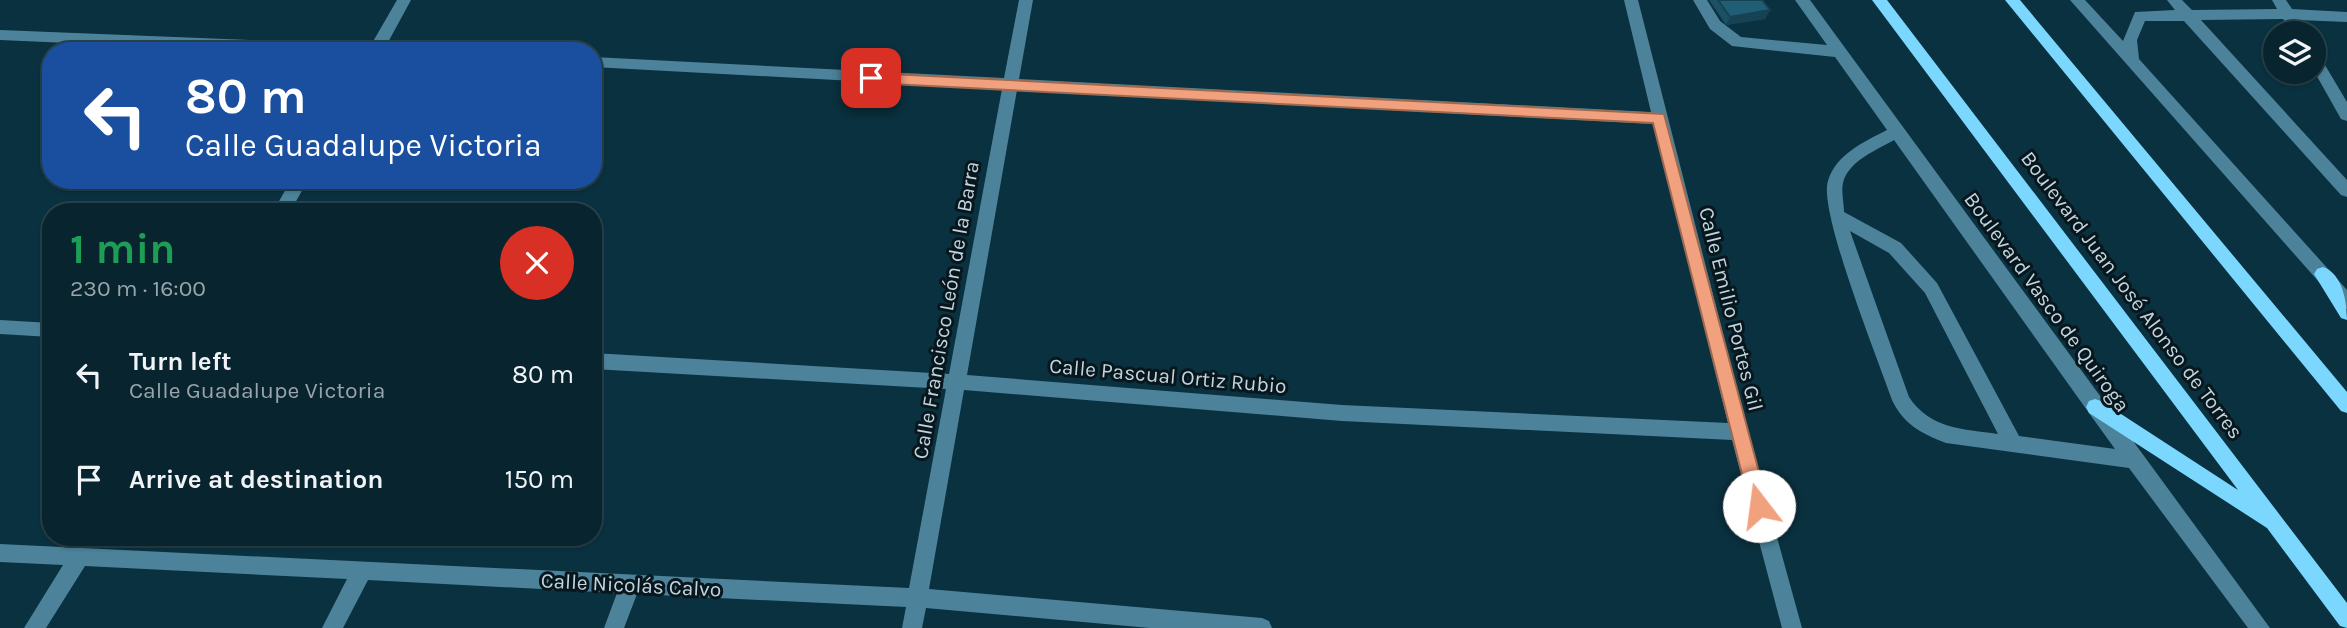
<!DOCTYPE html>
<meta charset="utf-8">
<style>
body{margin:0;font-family:Karla,sans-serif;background:#16313b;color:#f1f3f6;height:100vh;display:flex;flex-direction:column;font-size:26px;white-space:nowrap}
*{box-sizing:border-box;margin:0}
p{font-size:23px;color:#98a5aa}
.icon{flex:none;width:38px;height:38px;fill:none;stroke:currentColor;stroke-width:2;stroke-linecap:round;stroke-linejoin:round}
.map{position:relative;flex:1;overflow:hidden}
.sheet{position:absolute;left:42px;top:203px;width:560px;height:343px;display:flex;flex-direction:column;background:#08252f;border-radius:28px;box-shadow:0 2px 5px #0004,0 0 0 2px #29424b}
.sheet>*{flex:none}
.hud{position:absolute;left:42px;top:42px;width:560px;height:147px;border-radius:28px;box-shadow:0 2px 5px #0004,0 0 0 2px #29424b;background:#1a4fa0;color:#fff;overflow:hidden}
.controls{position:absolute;left:2263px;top:21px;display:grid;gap:14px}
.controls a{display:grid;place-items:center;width:63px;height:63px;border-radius:50%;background:#08252f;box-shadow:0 2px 5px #0004,0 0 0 2px #29424b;font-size:35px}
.pin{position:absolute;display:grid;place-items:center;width:60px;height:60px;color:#fff;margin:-30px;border-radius:14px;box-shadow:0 4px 10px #0006}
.me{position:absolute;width:77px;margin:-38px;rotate:345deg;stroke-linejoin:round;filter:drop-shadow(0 0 5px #0008)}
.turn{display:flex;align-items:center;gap:24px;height:147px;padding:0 28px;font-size:32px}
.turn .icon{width:91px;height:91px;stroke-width:2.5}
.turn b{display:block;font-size:49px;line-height:60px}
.round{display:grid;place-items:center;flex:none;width:74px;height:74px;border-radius:37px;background:#16313b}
.head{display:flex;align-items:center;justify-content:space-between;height:119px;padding:0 28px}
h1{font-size:42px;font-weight:700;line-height:52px;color:#1e9e55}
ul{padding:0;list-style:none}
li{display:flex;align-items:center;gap:21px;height:105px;padding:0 28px}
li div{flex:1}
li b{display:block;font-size:26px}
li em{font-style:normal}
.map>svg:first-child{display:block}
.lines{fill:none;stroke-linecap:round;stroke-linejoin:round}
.minor{fill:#4c839a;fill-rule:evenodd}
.major{fill:#7bd7fe;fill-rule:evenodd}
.wall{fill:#1c5165}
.shaded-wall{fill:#164253}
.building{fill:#205e76;stroke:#164253;stroke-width:2}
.route{fill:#f1a17d;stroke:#9d6951;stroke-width:2}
.labels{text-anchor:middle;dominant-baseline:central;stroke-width:6;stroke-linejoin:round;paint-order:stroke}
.street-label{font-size:21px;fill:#c2d5de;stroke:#08171d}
</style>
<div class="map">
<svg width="2347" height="628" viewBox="0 0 2347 628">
<rect width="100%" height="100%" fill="#0a313f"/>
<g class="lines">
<path class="minor" d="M397,0H411L386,46L394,51H251L0,40V30L371,45Z
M1019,0H1033L1019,79L1651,112L1624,0H1638L1748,432L1802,628H1782L1732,440L1342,421L964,390L929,589L1262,618L1269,621L1272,628H1150L926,608L922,628H902L906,607L637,594L624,628H604L617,593L368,580L343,628H322L347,579L85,566L46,628H24L63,565L0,562V544L909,588L946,389L593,369V353L949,374L1002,89L593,67V57L1004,78ZM1017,90L1654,124L1728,423L1342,405L967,375Z
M1693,0H1707L1720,21L1741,37L1827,45L1795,0H1810L2270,628H2248L2129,468L1946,443C1922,434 1903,424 1892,400C1879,362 1818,211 1828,181C1836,154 1864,142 1887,130L1835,57L1732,46L1710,29ZM1894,140L2089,413L2115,449L2019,436L1937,283L1901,243L1844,212C1844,203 1841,191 1843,183C1848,161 1877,150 1894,140ZM1850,231L1889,253L1925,293L1998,434C1963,429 1930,429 1909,397Z
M2070,0H2085L2123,41L2135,12L2175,10L2167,0H2182L2192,10L2277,9L2272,0H2286L2292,9L2347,12V22L2298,20L2306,33H2292L2283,19L2201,20L2347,180V197L2341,195L2184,21H2145L2137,40L2139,59L2347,290V309L2341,307Z
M2314,54L2319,55L2347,102V121L2341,119L2314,71Z
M291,180H308L290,212H273Z
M0,320L51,323V337L0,334Z"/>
<path class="major" d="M1872,0H1887L2347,603V628L2340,626L2267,528L2089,413L2086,407L2089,401L2095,399L2101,401L2238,490Z
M2005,0H2020L2347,392V413L2341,411Z
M2323,267C2343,274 2347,303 2347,320L2341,318L2314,274L2317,269Z"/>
</g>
<path class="wall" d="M1709,0H1762L1770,10L1765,19L1726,25Z"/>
<path class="shaded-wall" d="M1770,10L1765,19L1726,25L1730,17Z"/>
<path class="building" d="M1718,0H1762L1770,10L1730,17Z"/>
<path class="route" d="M871,73L1664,114L1768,506L1765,511H1753L1750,506L1653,123L871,83L864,78Z"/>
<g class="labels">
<g class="street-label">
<text transform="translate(2132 295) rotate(53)">Boulevard Juan José Alonso de Torres</text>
<text transform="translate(2047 302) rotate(54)">Boulevard Vasco de Quiroga</text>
<text transform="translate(1731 309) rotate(76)">Calle Emilio Portes Gil</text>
<text transform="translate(946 310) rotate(-80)">Calle Francisco León de la Barra</text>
<text transform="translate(1168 376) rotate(5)">Calle Pascual Ortiz Rubio</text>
<text transform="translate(631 585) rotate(3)">Calle Nicolás Calvo</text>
</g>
</g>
</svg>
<div class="controls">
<a><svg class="icon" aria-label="layers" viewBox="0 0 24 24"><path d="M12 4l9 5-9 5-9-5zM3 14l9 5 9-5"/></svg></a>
</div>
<div class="pin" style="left:871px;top:78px;background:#d93025"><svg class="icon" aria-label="arrive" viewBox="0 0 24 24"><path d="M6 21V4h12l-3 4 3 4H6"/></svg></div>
<svg class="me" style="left:1759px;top:506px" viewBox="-20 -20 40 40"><circle r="19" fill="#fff"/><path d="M0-13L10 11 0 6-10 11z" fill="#f1a17d"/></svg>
<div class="hud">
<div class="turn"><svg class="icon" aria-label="left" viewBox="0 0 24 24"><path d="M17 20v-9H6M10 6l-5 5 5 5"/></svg><div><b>80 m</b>Calle Guadalupe Victoria</div></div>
</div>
<section class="sheet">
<div class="head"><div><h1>1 min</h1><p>230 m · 16:00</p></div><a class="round" style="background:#d93025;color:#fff"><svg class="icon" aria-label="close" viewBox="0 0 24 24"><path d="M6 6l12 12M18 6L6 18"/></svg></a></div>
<ul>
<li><svg class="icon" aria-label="left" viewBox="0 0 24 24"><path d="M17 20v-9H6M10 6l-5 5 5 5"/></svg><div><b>Turn left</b><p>Calle Guadalupe Victoria</p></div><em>80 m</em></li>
<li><svg class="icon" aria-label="arrive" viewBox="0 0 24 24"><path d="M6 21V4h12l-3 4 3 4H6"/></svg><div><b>Arrive at destination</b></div><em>150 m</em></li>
</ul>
</section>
</div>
